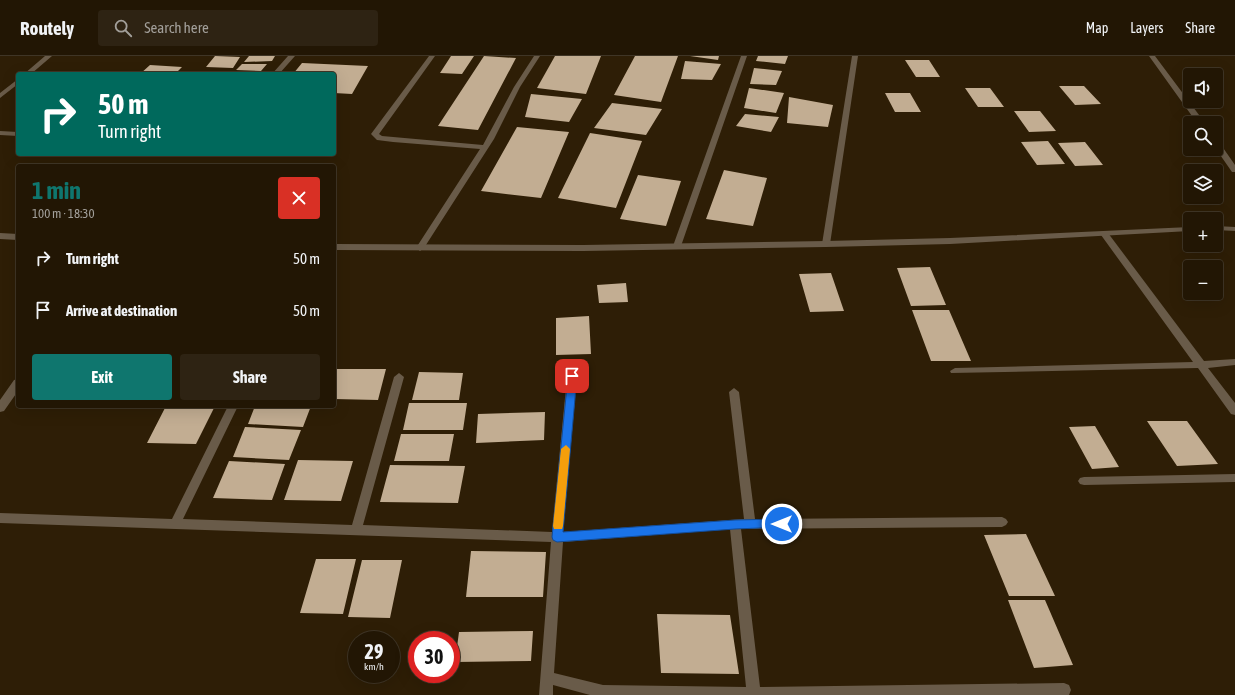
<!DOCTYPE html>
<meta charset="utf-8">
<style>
body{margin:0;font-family:"Asap Condensed",sans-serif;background:#2e2313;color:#f1f3f6;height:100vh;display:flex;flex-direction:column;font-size:15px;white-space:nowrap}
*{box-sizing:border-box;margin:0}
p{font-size:13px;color:#a29f9a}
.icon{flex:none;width:22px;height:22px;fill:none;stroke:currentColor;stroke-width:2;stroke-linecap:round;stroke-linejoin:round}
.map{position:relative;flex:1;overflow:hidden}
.sheet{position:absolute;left:16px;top:108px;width:320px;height:244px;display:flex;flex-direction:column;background:#221604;border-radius:4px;box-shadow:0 4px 16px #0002,0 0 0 1px #3f3526}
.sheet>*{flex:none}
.guide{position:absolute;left:16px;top:16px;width:320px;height:84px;border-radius:4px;box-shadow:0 4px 16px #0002,0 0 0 1px #3f3526;background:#00695c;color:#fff;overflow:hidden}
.controls{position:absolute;left:1183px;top:12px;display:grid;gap:8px}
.controls a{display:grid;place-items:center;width:40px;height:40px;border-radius:4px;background:#221604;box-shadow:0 4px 16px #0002,0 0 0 1px #3f3526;font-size:20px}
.speed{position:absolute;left:348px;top:575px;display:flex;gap:8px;font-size:20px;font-weight:700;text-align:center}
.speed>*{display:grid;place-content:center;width:52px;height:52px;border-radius:50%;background:#221604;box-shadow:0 4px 16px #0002,0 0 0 1px #3f3526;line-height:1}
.speed small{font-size:10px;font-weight:400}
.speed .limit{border:6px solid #d22;background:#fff;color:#111}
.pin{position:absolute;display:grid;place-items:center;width:34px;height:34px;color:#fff;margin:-17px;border-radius:8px;box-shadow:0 2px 6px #0006}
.me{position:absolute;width:44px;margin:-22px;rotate:270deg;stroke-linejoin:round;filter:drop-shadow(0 0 3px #0008)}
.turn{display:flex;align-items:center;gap:14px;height:84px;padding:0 16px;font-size:18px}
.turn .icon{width:52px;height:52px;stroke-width:2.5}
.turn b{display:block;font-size:28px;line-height:34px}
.round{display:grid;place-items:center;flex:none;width:42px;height:42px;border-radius:4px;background:#2e2313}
.headline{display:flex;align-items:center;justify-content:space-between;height:68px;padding:0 16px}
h1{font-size:24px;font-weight:700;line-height:30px;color:#0f766e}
.primary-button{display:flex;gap:8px;margin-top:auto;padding:8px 16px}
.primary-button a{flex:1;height:46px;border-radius:4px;background:#0f766e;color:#fff;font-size:16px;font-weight:700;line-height:46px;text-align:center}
.primary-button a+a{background:#2e2313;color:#f1f3f6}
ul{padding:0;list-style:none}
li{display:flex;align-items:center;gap:12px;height:52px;padding:0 16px}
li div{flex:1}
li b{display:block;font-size:15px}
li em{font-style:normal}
header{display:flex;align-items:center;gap:24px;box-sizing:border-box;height:56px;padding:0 20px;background:#221604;border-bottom:1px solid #3f3526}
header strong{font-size:19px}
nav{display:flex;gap:22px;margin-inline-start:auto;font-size:14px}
.search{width:280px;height:36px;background:#2e2313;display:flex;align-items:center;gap:10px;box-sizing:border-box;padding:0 14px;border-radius:4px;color:#a29f9a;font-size:15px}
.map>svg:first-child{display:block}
.building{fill:#c2ad92}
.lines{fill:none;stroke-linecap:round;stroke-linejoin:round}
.minor{fill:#695b49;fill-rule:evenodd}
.tertiary{fill:#695b49;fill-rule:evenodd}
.route{fill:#1a73e8;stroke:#114b97}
.slow{fill:#f59e0b}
</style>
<header>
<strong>Routely</strong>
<div class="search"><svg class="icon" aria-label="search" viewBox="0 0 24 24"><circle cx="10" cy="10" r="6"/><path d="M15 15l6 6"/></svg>Search here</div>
<nav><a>Map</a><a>Layers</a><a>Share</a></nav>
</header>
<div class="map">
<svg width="1235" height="639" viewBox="0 0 1235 639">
<rect width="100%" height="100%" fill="#2e1e06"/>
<path class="building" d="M215,0L240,1L233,12L206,11Z
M249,0H275L272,5L244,6Z
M451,0H474L462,18L440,17Z
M484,0L516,2L478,74L438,70Z
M555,0H601L586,38L537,32Z
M635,0H678L661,46L614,39Z
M690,0H719L718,4Z
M758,0H788L785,8L756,5Z
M905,4H929L940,21H916Z
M685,5L721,8L712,24L681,23Z
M302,7L368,10L352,38L334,37V18H293Z
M242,8H267L261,15L236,14Z
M150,9L182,11L175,18H140Z
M754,12L782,15L776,29L750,28Z
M228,15L225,18H197L199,16Z
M1059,30H1084L1101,48L1075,49Z
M749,32L784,37L776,57L744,52Z
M965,32H990L1004,51H978Z
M885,37H910L921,56H895Z
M531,38L582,43L569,66L525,61Z
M789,41L833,49L828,71L787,67Z
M612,47L662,53L646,79L594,72Z
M1014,55H1040L1056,75L1029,76Z
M745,58L779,61L771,76L736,70Z
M517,71L569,76L541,142L481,135Z
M590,77L642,85L616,152L558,142Z
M1048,85L1065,108L1037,109L1021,86Z
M1085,86L1103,109L1075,110L1058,87Z
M724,114L767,122L753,170L706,163Z
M638,119L681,125L666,170L620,163Z
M930,211L946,249L911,250L897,212Z
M831,217L844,255L810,256L799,218Z
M626,227L628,246L599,247L597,229Z
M912,254H949L971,305H931Z
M589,260L591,298L556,299V262Z
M334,313H386L378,344L334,343Z
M419,316L463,317L459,344H412Z
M409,347H467L463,374H403Z
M166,350H215L196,388L147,387Z
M255,350H311L303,371L248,368Z
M545,356L544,384L476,387L478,358Z
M1147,365H1187L1218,408L1177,410Z
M1095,370L1119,411L1092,413L1069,371Z
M245,371L301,374L289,404L233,401Z
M401,378H454L449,405H394Z
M298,404L353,405L341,445L284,444Z
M229,405L285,408L272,444L213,442Z
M390,409L465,410L458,447L380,446Z
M1026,478L1055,540H1009L984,479Z
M471,495L546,496L543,541H466Z
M316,503H356L343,558L300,557Z
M362,504H402L390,562L348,561Z
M1008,544H1045L1073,609L1034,612Z
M657,558L730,559L739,618L661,617Z
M533,575L531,605L455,606L459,576Z"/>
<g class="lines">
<path class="minor" d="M288,0H295L279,18H272Z
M429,0H435L379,78L382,80L483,89L514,31L534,0H540L520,31L494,83L424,192L420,195L416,192L480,93L393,86L377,84L371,78Z
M741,0H747L681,190L680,192H674L673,190Z
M852,0H858L830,188L826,191L822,188Z
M1149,0H1155L1205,67H1197Z
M0,75L18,76V80L0,79Z
M1216,86H1219L1235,109V116H1232L1216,93Z
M1105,176L1108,177L1204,305L1235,303V309L1208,312L1235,347V359L1231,358L1198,312L951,317L950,315L955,312L1193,306L1101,179Z
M399,317L404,321L363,469L552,476L567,321L572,317L577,321L563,476L744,463L729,336L734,332L739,336L755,463L1002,461L1006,463L1008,466L1006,469L1002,471L741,473L760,631L1064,627L1069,629L1071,634L1069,639H590L553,629V639H539L551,486L0,467V457L172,463L228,350H238L183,463L352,469L394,321ZM730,473L746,631L603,629L554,617L563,486Z
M18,323V335L4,355L0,356V344L14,324Z
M1235,418V426L1084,429L1080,428L1078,425L1080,422L1084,421Z"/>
<path class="tertiary" d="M45,0H52L31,18H24Z
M18,23V28L0,42V37Z
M1216,170L1235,171V175L1216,174Z
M1190,171V175L950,188L826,191L583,195L334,194V188L583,189L826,185L950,182Z
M0,177L18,178V184L0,183Z"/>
</g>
<path class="route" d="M572,317L577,320L563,476L735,464L782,463L785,465L787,468L785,471L735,473L557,486L553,484L552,481L568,320Z"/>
<path class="slow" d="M566,389L570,393L563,470L562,473H554L553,470L561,393Z"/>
</svg>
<div class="controls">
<a><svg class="icon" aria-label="sound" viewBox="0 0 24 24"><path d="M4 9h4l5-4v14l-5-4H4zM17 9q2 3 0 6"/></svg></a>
<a><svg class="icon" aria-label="search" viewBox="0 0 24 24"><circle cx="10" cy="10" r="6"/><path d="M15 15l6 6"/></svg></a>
<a><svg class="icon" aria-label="layers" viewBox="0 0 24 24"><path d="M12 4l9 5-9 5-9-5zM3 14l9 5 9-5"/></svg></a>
<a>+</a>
<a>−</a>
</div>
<div class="speed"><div>29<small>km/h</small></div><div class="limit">30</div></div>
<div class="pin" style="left:572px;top:320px;background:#d93025"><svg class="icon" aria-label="arrive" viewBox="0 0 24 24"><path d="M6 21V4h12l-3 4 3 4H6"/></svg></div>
<svg class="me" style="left:782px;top:468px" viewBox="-20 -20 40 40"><circle r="17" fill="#1a73e8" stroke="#fff" stroke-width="3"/><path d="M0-11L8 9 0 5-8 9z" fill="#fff"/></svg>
<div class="guide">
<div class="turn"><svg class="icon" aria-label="right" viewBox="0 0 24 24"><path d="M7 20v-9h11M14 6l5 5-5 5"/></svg><div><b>50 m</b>Turn right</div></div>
</div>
<section class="sheet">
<div class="headline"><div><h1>1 min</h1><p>100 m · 18:30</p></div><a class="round" style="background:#d93025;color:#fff"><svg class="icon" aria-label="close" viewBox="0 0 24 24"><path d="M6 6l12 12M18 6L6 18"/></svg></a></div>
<ul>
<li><svg class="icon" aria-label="right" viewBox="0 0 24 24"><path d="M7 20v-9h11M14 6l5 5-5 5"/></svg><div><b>Turn right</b></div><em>50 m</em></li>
<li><svg class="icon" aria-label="arrive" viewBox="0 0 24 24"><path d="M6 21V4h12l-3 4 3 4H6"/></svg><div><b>Arrive at destination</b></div><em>50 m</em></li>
</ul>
<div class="primary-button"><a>Exit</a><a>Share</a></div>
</section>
</div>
